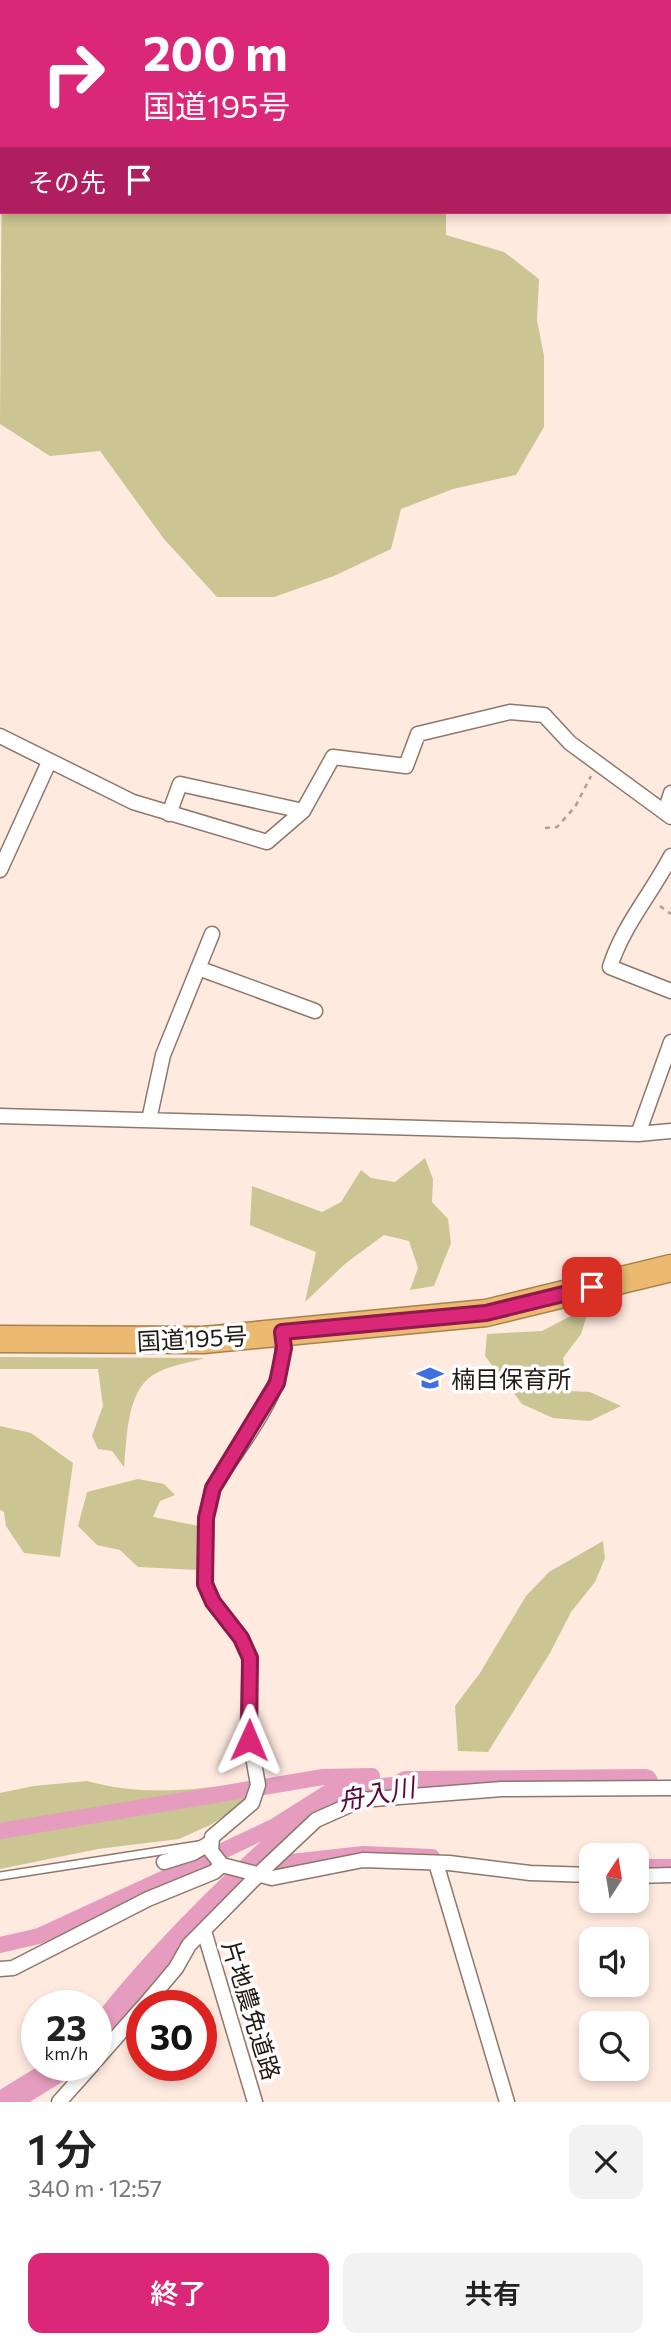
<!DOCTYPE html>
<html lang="ja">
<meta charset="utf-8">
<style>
body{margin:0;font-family:Commissioner,"Noto Sans JP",sans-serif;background:#f2f2f2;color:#222;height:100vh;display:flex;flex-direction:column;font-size:26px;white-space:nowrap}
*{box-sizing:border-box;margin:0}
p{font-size:23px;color:#767676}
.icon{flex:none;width:38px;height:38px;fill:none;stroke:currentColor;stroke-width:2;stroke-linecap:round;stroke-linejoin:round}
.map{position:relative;height:2102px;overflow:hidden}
.details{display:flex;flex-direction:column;background:#fff;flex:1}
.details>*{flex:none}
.hud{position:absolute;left:0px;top:0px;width:672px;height:214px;box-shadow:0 4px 10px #0003;background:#db2777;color:#fff;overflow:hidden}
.needle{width:46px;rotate:12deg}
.buttons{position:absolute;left:579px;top:1843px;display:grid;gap:14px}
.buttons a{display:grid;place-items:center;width:70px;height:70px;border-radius:14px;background:#fff;box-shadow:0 4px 10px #0003;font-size:35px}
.speed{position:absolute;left:21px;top:1990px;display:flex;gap:14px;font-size:35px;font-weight:700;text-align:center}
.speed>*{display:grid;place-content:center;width:91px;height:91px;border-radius:50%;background:#fff;box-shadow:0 4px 10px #0003;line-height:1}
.speed small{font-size:18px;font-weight:400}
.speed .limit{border:10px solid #d22;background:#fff;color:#111}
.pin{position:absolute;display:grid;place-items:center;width:60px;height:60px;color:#fff;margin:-30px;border-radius:14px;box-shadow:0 4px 10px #0006}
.me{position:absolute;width:77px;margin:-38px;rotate:1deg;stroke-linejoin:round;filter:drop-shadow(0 0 5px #0008)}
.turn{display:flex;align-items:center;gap:24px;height:147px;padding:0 28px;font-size:32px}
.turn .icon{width:91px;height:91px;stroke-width:2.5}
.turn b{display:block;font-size:49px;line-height:60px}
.then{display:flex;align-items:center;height:66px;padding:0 28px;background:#0003;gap:14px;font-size:26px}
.round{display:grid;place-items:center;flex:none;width:74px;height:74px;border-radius:14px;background:#f2f2f2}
.summary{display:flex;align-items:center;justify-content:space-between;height:119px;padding:0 28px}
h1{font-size:42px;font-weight:600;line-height:52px}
.button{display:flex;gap:14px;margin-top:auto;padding:14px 28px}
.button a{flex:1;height:80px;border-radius:14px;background:#db2777;color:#fff;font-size:28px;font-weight:600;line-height:80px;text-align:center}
.button a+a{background:#f2f2f2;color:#222}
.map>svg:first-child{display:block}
.green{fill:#cac592}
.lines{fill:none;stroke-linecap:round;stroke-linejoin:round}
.canal{stroke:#e59cbe;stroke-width:16}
.river{stroke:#e59cbe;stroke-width:26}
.lane-casing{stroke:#8e776c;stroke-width:10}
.street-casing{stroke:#8e776c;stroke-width:17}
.highway-casing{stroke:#a58150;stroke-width:29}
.path{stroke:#b1a098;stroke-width:2.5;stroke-dasharray:5 5;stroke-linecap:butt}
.lane{stroke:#fff;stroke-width:7}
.street{stroke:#fff;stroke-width:14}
.highway{stroke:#ebb970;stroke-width:26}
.route-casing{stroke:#8e194d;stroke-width:18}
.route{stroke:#db2777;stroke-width:12}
.labels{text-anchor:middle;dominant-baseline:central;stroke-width:7;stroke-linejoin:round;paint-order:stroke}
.street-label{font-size:24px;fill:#231a16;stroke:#fff}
.poi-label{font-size:24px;fill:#231a16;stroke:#fff;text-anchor:start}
.water-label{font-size:26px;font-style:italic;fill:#5b043a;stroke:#fff}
</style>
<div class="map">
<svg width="671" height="2102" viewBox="0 0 671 2102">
<rect width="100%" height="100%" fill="#ffeae0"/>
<path class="green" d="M0,0H555L2,2V67Z
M2,134V212H446V235L504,252L539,279L537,320L544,356V427L516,475L453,489L401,509L391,549L334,576L274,597H217L164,539L100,451L50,456L0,424Z
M425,1158L433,1179L432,1202L448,1219L451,1243L434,1286L410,1290L418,1268L409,1241L384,1235L346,1263L305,1302L316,1252L250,1225L252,1186L322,1212L341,1202L361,1170L371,1178L395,1182Z
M590,1306L581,1334L563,1358L569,1391L590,1392L621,1406L590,1421L553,1418L522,1404L485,1356L487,1334L542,1331Z
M0,1357L205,1358C189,1363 166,1366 153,1375C126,1392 127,1440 124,1467L112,1451L98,1449L92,1436L103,1406L98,1369H0Z
M0,1426L31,1433L73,1463L60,1557L24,1553L6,1526L4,1512L0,1510Z
M138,1479L164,1484L175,1495L160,1501L153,1517L204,1527L199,1570L138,1567L120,1550L97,1545L78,1526L87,1492Z
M603,1541L605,1558L595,1582L571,1612L550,1653L488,1752L458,1751L455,1706L480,1673L526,1596L549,1572Z
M87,1781C139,1796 196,1791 249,1781L245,1803L210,1825L179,1839L98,1849L0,1869V1793L34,1786Z"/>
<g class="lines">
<path class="canal" d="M0,1831L323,1777L372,1776
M256,1866L363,1854L432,1857
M637,1867H671
M0,1945L39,1936L193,1865L275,1826L332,1790L406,1784"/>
<path class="river" d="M96,2036C162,1950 241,1875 322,1804L352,1795L395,1792L406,1784L645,1782
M5,2102L65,2065"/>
<g class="lane-casing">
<path id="lane" d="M670,63L671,64
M0,1876L199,1845"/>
</g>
<g class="street-casing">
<path id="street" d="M0,736L133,802L267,842L303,811L333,757L406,766L418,734L510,712L544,715L570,743L671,817
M665,812L671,793
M169,814L180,784L303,811
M671,856C652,893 622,927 610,967L671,991
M0,870L49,762
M198,968L315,1011
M0,1116L638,1134L671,1131
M149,1120L163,1055L212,934
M638,1134L671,1042
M282,1332C290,1392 241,1440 213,1488L206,1518L205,1584L213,1602L241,1638L250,1658L248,1728L258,1785L252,1803L212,1837L211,1851L222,1865L272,1878L363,1860L449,1863L530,1873L592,1875
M164,1862L193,1853L210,1843
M436,1863L507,2102
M637,1876L671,1875
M204,1931L255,2102
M0,1969L13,1968L148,1899L214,1872L222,1865
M144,2006L176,1968L189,1945L265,1868L316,1820L361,1800L502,1789L671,1788
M96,2060L142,2008
M59,2102L92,2065"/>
</g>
<g class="highway-casing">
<path id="highway" d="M0,1339L203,1340L486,1313L671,1268"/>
</g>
<path class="path" d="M545,828L557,827L575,807L591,776
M660,906L671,914"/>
<use href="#lane" class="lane"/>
<use href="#street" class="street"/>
<use href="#highway" class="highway"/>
</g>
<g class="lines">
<g class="route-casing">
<path id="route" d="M249,1740L250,1658L241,1638L213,1602L205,1584L206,1518L213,1488L277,1383L284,1348L282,1332L486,1313L592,1287"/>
</g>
<use href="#route" class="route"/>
</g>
<defs>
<g id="school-bare" transform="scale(2.1)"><path d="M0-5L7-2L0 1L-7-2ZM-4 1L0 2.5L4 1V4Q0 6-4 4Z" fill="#406fe0" stroke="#fff" stroke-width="2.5" paint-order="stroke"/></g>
</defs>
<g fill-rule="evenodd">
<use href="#school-bare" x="430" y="1378"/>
</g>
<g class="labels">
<g class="street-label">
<text transform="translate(192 1338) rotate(-3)">国道195号</text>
<text transform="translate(252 2010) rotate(73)">片地農免道路</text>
</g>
<g class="poi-label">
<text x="451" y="1378">楠目保育所</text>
</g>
<g class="water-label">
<text transform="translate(376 1793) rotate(-11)">舟入川</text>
</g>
</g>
</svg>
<div class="buttons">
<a><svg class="needle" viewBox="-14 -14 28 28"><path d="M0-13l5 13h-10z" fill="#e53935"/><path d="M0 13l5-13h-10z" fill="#767676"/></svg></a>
<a><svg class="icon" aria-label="sound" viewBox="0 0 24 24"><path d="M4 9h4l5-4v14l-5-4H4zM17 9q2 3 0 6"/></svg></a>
<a><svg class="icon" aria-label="search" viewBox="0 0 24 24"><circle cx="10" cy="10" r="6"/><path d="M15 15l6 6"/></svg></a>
</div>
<div class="speed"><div>23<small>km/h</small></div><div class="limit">30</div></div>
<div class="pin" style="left:592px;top:1287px;background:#d93025"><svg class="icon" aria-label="arrive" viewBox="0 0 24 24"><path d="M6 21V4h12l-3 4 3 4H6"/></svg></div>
<svg class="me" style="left:249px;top:1740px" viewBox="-20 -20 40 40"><path d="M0-17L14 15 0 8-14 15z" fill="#db2777" stroke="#fff" stroke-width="4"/></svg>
<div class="hud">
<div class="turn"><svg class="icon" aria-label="right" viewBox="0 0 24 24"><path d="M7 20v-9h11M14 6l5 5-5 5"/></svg><div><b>200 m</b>国道195号</div></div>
<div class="then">その先<svg class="icon" aria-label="arrive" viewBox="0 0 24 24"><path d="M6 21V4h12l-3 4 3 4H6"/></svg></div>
</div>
</div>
<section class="details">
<div class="summary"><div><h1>1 分</h1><p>340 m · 12:57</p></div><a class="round"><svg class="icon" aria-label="close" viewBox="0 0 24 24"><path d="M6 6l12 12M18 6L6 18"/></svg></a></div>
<div class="button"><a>終了</a><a>共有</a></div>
</section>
